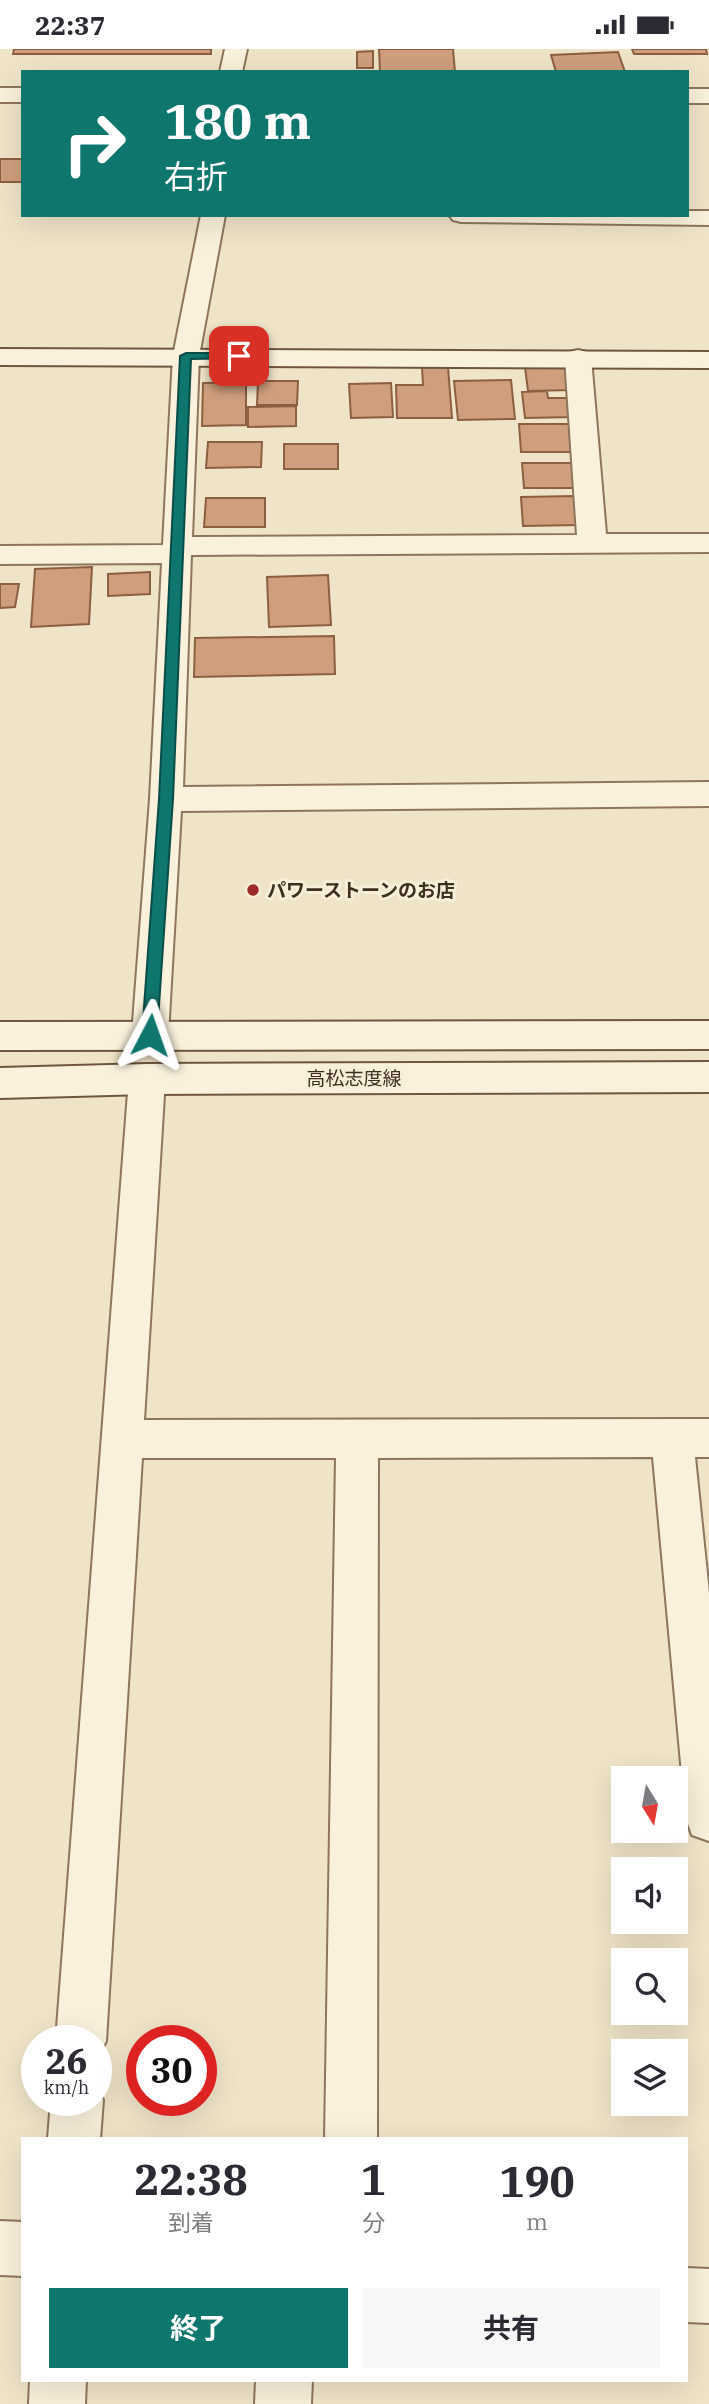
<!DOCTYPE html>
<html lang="ja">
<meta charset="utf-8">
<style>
body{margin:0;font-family:"IBM Plex Serif","Noto Sans JP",serif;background:#f7f7f7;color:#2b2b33;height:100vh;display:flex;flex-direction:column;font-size:26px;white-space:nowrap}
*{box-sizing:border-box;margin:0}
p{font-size:23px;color:#7c7c81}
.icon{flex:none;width:38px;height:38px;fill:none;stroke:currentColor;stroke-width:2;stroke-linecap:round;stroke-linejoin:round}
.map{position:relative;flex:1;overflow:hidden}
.sheet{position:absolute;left:21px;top:2088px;width:667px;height:245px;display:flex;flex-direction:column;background:#fff;border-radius:0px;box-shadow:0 7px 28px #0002}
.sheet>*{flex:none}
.top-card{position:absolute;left:21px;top:21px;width:668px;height:147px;border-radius:0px;box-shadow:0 7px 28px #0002;background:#0f766e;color:#fff;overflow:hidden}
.needle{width:46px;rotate:169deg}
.fabs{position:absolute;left:611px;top:1717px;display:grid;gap:14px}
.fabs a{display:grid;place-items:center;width:77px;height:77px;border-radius:0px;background:#fff;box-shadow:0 7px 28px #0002;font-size:35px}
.speed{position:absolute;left:21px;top:1976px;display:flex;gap:14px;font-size:35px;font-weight:700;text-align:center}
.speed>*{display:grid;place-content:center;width:91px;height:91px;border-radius:50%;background:#fff;box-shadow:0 7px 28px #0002;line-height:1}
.speed small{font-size:18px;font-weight:400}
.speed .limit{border:10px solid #d22;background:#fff;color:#111}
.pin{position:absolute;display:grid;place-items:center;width:60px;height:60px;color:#fff;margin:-30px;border-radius:14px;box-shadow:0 4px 10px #0006}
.me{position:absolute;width:77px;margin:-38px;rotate:4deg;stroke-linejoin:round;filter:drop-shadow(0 0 5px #0008)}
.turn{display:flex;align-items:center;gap:24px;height:147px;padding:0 28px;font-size:32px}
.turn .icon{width:91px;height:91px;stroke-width:2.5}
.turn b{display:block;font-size:49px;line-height:60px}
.eta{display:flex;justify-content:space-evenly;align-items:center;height:119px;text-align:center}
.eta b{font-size:42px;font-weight:700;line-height:49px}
.action{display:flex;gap:14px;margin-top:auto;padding:14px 28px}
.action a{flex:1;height:80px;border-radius:0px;background:#0f766e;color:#fff;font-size:28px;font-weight:700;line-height:80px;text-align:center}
.action a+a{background:#f7f7f7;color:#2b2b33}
.status{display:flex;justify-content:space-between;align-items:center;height:49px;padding:0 35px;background:#fff;direction:ltr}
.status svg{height:19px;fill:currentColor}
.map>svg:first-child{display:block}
.building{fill:#cf9f7d;stroke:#8d5f41;stroke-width:2}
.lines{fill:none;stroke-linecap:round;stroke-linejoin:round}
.street-casing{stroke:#8d765c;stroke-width:4}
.secondary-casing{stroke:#6f573f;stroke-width:4}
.street{fill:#faf1dc;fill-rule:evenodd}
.secondary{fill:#faf1dc;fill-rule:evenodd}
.route{fill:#0f766e;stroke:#0a4d48;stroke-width:2}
.poi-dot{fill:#9e2a2b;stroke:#f7eed8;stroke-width:2.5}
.labels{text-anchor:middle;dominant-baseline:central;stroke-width:6;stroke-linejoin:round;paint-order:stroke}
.poi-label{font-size:19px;font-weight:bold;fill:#3d2e20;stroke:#f7eed8;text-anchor:start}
.street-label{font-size:19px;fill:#3d2e20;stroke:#f7eed8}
</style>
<div class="status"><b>22:37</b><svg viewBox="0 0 49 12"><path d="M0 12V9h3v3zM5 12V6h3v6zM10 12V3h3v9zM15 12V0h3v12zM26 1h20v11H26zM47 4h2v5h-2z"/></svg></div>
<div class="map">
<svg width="709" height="2355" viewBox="0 0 709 2355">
<rect width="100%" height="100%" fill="#f0e4c8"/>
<path class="building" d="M14,0H211V5H13Z
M379,0H453L455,23H380Z
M632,0H706L707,5H634Z
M373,2V19H357V3Z
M618,3L625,23H556L551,6Z
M0,110H23V133H0Z
M422,318H448L452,369H397L396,336H423Z
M525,318H569L572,341L528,342Z
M511,331L515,370L458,371L454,332Z
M258,332H298L297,356H257Z
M246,333V376L202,377L203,334Z
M391,334L393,368L351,369L349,335Z
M547,342L548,349H573L576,368L525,369L522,343Z
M296,357V377L248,378V358Z
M519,375H571L574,403H521Z
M208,393H262L261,418L206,419Z
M284,395H338V420H284Z
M522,414H572L575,439H524Z
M574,447L578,476L523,477L521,448Z
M206,449H265V478H204Z
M92,518L89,575L31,578L35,520Z
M150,523V545L108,547V525Z
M328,526L331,576L269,578L267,528Z
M0,535H19L15,558L0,559Z
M334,587L335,625L194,628L195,589Z"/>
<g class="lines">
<g class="street-casing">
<path id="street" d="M225,0H247L242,23H220Z
M0,39H23V53H0Z
M688,40H709V54H688Z
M688,162H709V176L461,173L453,171L449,166H688Z
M201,166H225L199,307L192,488L577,486L565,309L569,303L578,301L587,303L591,309L606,485H709V503L191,506L183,738L709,733V757L181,762L168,986L163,996L150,1000L137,996L132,986L150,750L162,514L0,515V497L163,496L173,307Z
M147,1015L160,1020L165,1030L144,1371L709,1370V1408H695L709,1544V1792L692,1786L686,1769L653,1408L378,1409L377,2090H325L336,1409H142L106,1992L96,2011V1992H56L129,1030L134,1020Z
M96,2036L103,2051L100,2090H48L51,2051H96Z
M0,2172L23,2173V2227L0,2226Z
M686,2219L709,2220V2274L686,2273Z
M30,2331H86L85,2355H29Z
M256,2331H312L311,2355H255Z"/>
</g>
<g class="secondary-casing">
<path id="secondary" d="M0,300L709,303V319L0,316Z
M709,972V1000L0,1001V973Z
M709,1013V1043L147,1045L0,1049V1019L147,1015Z"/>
</g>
<use href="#street" class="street"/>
<use href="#secondary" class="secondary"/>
</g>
<path class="route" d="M239,304L244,307L243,309L191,310L173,750L157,986L150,992L142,986L159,750L180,307L186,304Z"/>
<circle class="poi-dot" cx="253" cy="841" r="7"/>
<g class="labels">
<g class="poi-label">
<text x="267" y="841">パワーストーンのお店</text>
</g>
<g class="street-label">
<text x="354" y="1029">高松志度線</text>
</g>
</g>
</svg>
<div class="fabs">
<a><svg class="needle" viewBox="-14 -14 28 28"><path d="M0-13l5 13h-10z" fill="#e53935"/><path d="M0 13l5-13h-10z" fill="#7c7c81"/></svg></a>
<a><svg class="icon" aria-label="sound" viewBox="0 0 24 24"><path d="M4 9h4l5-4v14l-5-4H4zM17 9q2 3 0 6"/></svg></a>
<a><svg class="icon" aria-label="search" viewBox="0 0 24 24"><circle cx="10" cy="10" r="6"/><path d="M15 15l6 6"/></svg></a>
<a><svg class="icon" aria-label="layers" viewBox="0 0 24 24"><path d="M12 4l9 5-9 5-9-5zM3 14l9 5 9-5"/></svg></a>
</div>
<div class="speed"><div>26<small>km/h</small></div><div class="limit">30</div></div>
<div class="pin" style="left:239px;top:307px;background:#d93025"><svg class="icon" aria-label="arrive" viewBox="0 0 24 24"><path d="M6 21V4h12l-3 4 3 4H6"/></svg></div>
<svg class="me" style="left:150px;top:986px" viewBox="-20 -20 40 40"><path d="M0-17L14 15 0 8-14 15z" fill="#0f766e" stroke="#fff" stroke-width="4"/></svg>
<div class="top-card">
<div class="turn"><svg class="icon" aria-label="right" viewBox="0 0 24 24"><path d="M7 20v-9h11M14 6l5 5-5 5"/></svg><div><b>180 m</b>右折</div></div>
</div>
<section class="sheet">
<div class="eta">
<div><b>22:38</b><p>到着</p></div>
<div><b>1</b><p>分</p></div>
<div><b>190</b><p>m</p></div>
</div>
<div class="action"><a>終了</a><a>共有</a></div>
</section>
</div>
